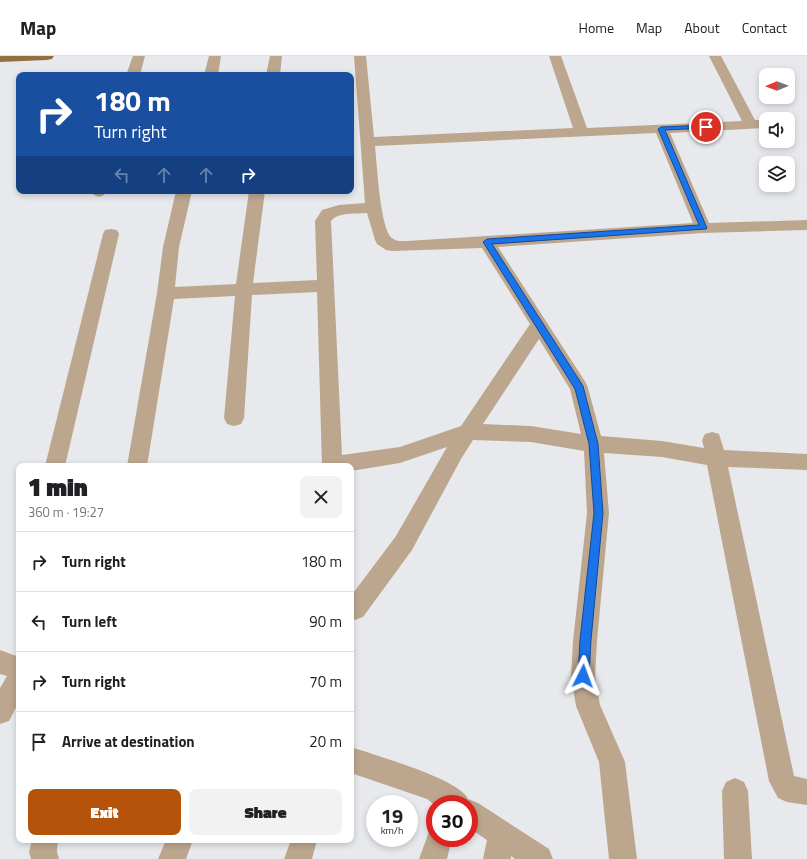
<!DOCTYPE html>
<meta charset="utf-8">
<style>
body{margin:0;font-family:"Titillium Web",sans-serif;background:#f2f2f2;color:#202124;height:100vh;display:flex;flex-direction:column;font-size:15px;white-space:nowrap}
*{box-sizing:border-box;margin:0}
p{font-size:13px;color:#757577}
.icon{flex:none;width:22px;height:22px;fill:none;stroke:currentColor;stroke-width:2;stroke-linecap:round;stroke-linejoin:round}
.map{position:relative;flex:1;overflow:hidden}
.details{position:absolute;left:16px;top:407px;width:338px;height:380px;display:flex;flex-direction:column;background:#fff;border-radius:8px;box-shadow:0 2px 6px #0003}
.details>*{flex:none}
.hud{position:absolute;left:16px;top:16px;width:338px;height:122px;border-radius:8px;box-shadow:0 2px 6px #0003;background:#1a4fa0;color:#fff;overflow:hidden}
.needle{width:26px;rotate:269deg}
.tools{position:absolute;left:759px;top:12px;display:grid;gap:8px}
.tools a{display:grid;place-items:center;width:36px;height:36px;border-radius:8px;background:#fff;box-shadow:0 2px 6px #0003;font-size:20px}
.speed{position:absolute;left:366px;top:739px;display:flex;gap:8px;font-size:20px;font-weight:700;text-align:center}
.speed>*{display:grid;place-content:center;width:52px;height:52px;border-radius:50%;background:#fff;box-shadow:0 2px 6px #0003;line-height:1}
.speed small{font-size:10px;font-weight:400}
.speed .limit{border:6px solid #d22;background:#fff;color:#111}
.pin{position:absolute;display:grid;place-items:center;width:34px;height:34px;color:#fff;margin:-17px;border:2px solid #fff;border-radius:50%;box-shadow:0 1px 4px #0007}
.me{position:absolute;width:44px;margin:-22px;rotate:3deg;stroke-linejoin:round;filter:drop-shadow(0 0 3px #0008)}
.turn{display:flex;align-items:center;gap:14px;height:84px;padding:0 12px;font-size:18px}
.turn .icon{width:52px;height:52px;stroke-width:2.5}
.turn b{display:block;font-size:28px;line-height:34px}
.lanes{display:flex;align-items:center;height:38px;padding:0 12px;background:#0003;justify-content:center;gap:20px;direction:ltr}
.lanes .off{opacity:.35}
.round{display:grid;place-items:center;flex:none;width:42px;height:42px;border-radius:8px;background:#f2f2f2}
.summary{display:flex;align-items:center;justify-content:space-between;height:68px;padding:0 12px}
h1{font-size:24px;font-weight:800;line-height:30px}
.button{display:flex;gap:8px;margin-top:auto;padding:8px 12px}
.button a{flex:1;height:46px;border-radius:8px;background:#b45309;color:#fff;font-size:16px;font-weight:800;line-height:46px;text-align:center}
.button a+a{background:#f2f2f2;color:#202124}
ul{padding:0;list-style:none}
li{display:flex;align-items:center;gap:12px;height:60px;padding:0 12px;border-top:1px solid #e0e0e0}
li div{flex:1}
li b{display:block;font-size:15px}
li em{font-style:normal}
header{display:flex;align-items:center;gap:24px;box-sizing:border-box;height:56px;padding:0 20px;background:#fff;border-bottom:1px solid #e0e0e0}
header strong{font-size:19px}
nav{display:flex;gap:22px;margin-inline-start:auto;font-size:14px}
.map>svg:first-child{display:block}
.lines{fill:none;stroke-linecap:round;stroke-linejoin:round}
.minor{fill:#bca78e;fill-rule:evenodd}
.major{fill:#946f3f;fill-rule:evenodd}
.route{fill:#1a73e8;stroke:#114b97}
</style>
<header>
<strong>Map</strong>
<nav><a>Home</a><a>Map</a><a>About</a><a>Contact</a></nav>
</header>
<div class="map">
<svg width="807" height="803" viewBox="0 0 807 803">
<rect width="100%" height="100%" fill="#e7e9ed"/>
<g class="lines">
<path class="minor" d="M133,0H145L140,19H126Z
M209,0H221L218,19H204Z
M270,0H282L280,19H266Z
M354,0H366L374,81L573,72L549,0H561L587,72L742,65L709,0H721L755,64H766V72L670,77L709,167L807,164V174L703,177L498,191L586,327L588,332L601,380L662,385L704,392L702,384L705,378L712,376L719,378L724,394L807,398V414L728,411L794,720L807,723V749L787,746L778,742L769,725L707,409L662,401L604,397L609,457L597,585L595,620L600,649L625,706L637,803H609L599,706L576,650L571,620L573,585L587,457L584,395L531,386L473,384L461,403L412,494L363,561L355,564L351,562V540L396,480L447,391L400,407L351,415V410H322L317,236L252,239L244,362L241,368L234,370L227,368L224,362L235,240L174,243L147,410H127L157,237L163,191L176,135H192L179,191L175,231L236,228L249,135H265L253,227L317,224L315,165L322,154L339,149L365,147ZM656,77L693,167L407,185C402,185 396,186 392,182C380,173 377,107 375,90ZM367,157L375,184L377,188L386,194L392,195L482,192L530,268L461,370L400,391L342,399L331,165C338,156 356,158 367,157ZM539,283L570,333L581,378L531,370L483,368Z
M91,135H107L104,139L99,141L94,139Z
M111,173L117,174L119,178L65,410H45L103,178L105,174Z
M0,594L19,601V646L9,665L0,668V632L7,620L0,618Z
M351,691C374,699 460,723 468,743L478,747L549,793L553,803H515L511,800V803H483L487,784L469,772V748L435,749L427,743L351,717Z
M735,722L744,726L748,735L752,803H724L722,735L726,726Z
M435,770V782H452L447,803H419L430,773Z
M32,784H58L57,796L59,803H31L29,796Z
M166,784H193L186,803H158Z
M291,784H317L312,803H284Z"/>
<path class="major" d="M0,0H54L52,3L47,4L0,6Z"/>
</g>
<path class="route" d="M706,69H709V72L665,74L707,172L706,173L492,188L583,330L598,388L603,457L591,584L589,620L587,624L583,626L579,624L578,620L580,584L594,457L589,388L575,333L483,186L487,183L699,169L658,73L661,71Z"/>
</svg>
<div class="tools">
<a><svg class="needle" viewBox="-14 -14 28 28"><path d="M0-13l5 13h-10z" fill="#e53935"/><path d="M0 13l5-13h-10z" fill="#757577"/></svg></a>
<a><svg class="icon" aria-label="sound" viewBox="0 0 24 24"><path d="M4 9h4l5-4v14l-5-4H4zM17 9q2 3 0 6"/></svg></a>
<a><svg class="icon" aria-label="layers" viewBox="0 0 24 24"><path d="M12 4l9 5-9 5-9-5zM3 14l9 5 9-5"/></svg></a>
</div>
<div class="speed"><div>19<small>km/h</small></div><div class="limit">30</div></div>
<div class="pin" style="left:706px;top:71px;background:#d93025"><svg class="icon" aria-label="arrive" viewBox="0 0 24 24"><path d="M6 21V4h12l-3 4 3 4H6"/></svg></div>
<svg class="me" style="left:583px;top:620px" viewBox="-20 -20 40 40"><path d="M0-17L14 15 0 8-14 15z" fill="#1a73e8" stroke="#fff" stroke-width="4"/></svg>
<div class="hud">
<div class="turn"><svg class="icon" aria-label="right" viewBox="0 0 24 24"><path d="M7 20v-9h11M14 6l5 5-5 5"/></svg><div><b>180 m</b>Turn right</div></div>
<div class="lanes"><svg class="icon off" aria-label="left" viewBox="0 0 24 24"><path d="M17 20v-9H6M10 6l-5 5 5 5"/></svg><svg class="icon off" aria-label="ahead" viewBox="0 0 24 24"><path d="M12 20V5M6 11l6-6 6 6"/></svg><svg class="icon off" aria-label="ahead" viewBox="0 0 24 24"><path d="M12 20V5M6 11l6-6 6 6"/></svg><svg class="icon" aria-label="right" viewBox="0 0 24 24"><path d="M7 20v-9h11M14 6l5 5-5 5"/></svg></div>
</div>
<section class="details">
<div class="summary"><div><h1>1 min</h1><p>360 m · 19:27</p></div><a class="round"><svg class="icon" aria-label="close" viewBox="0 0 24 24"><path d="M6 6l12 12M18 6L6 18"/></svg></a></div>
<ul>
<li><svg class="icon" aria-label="right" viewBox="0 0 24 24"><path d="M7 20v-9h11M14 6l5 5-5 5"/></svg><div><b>Turn right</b></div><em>180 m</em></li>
<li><svg class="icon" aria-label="left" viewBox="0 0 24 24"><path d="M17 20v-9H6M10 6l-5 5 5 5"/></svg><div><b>Turn left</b></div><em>90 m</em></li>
<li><svg class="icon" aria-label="right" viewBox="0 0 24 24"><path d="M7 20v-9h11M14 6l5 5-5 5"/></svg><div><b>Turn right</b></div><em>70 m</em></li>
<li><svg class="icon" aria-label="arrive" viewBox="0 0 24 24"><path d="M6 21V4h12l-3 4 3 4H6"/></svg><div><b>Arrive at destination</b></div><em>20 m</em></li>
</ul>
<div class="button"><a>Exit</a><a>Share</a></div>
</section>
</div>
